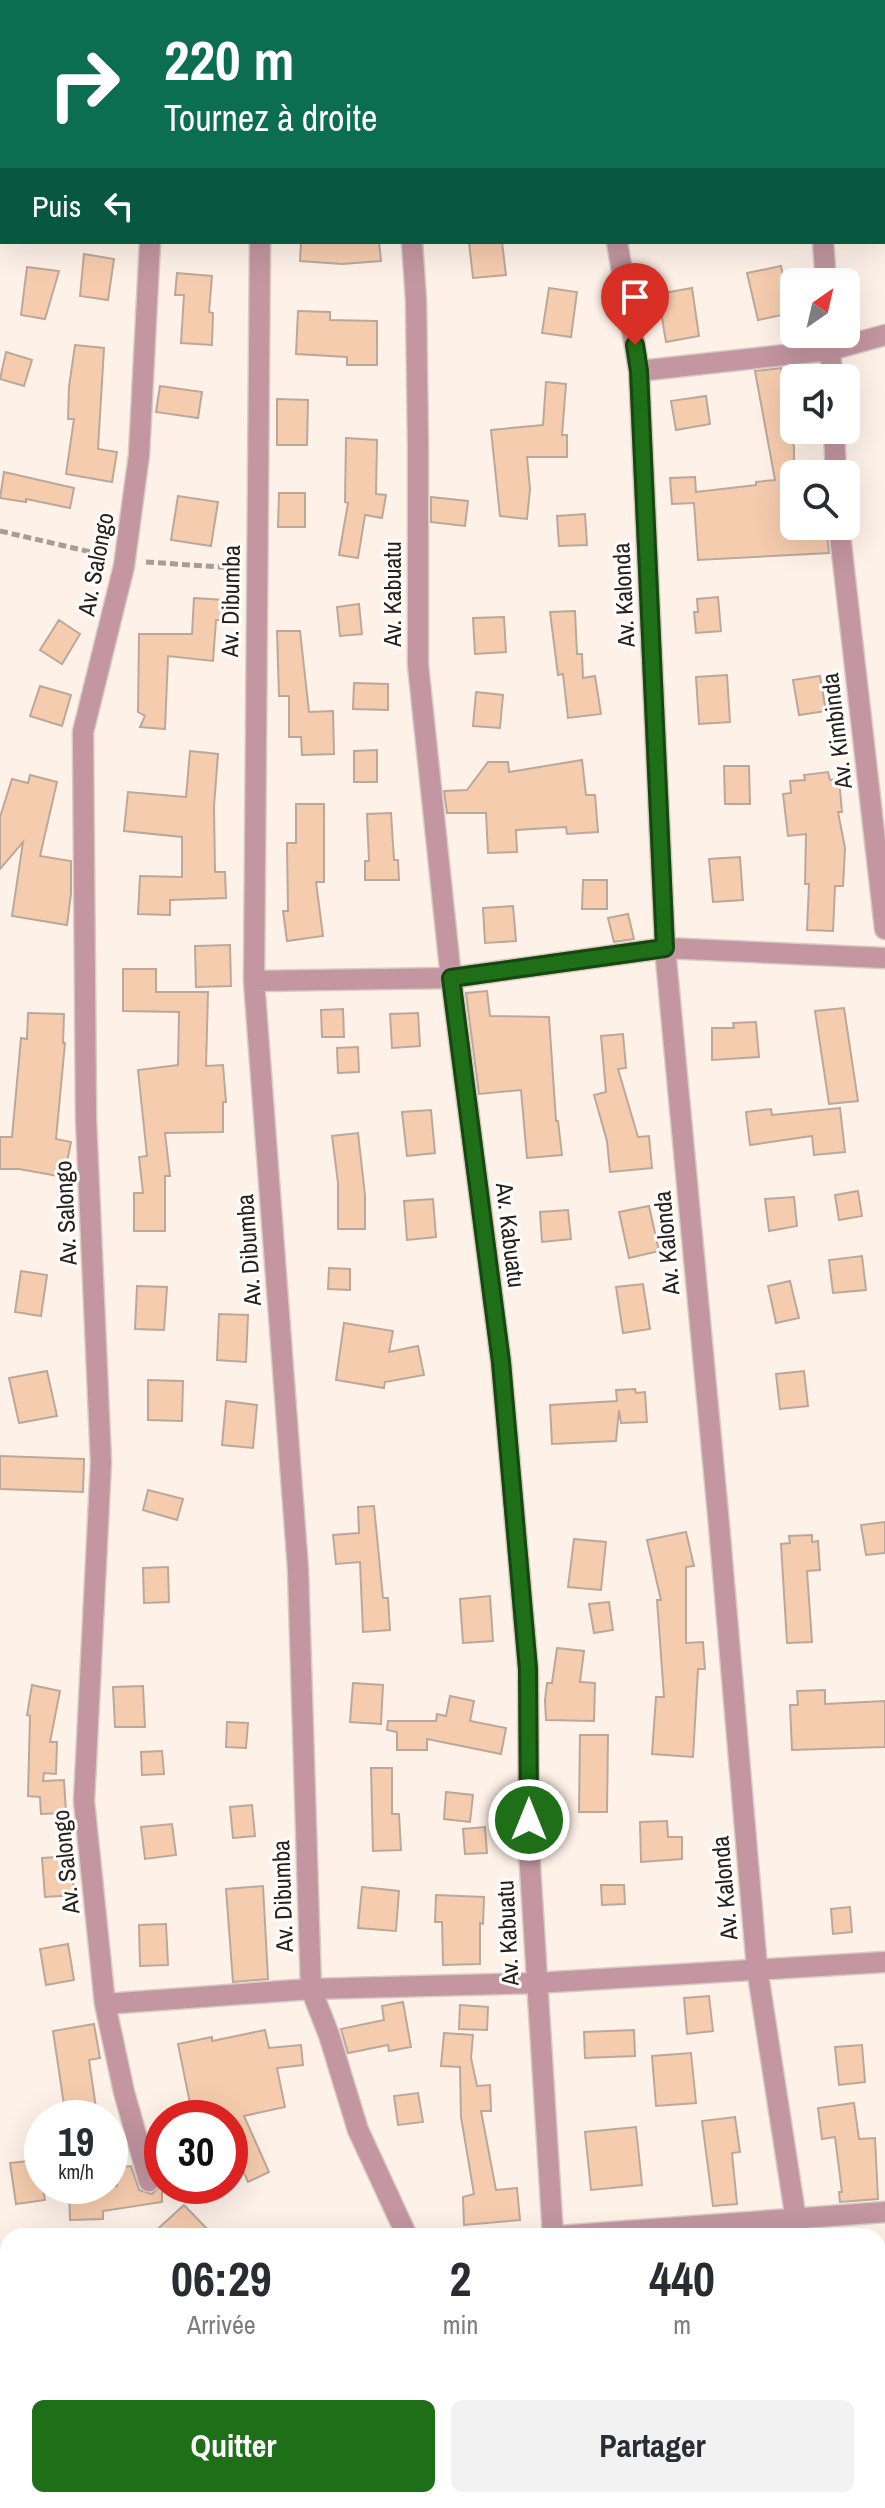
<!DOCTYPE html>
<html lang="fr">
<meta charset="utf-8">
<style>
body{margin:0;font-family:"Archivo Narrow",sans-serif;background:#f2f2f3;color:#2b2b33;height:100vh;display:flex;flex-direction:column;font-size:30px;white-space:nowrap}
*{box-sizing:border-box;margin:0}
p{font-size:26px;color:#7c7c81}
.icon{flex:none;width:44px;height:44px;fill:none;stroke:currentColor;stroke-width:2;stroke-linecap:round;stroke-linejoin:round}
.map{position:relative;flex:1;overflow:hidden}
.details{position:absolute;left:0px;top:2228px;width:886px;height:280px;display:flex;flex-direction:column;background:#fff;border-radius:24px 24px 0 0;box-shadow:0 8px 32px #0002}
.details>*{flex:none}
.banner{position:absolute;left:0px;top:0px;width:886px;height:244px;box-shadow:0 8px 32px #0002;background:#0b6e4f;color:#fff;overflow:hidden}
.needle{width:52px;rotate:34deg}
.fabs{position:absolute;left:780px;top:268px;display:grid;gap:16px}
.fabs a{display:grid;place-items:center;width:80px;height:80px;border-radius:12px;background:#fff;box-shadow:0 8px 32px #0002;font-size:40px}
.speed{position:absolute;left:24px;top:2100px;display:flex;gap:16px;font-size:40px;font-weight:700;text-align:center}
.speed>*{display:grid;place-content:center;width:104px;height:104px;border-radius:50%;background:#fff;box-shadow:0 8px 32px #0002;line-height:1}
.speed small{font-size:20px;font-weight:400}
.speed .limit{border:12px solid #d22;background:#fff;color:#111}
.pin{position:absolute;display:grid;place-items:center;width:68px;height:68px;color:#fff;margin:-82px -34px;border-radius:50% 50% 50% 0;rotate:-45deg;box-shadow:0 0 8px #0007}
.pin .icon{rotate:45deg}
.me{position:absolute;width:88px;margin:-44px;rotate:0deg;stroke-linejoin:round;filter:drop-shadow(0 0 6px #0008)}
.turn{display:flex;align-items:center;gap:28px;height:168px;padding:0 32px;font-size:36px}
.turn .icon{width:104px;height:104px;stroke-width:2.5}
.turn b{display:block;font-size:56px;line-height:68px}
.then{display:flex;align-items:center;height:76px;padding:0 32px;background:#0003;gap:16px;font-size:30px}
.eta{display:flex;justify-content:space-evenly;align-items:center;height:136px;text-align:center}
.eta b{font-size:48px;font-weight:700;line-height:56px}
.button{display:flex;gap:16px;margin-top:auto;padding:16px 32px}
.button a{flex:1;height:92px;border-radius:12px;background:#1e6f17;color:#fff;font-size:32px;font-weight:700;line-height:92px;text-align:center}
.button a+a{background:#f2f2f3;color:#2b2b33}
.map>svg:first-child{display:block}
.building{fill:#f6ccae;stroke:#bca89b;stroke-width:2}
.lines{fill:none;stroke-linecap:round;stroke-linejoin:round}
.minor-casing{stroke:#d7cbc3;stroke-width:23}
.path{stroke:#a89d95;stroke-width:5;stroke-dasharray:8 4;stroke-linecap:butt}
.minor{stroke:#c396a1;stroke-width:20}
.route-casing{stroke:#14480f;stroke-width:20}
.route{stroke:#1e6f17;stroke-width:14}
.labels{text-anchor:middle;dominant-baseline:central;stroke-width:6;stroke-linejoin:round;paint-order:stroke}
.street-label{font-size:24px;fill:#28201b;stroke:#fff}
</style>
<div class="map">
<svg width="885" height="2508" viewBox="0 0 885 2508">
<rect width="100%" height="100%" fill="#fef1e8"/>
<path class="building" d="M301,242H379L381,261L342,264L300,261Z
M469,242H502L506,275L473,278Z
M84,254L114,259L108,300L80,296Z
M781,266L791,313L758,320L747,273Z
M27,267L59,271L45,319L21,315Z
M177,273L212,276L209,312L213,313L212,345L181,343L184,295H175Z
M549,288L577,292L571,337L542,333Z
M692,288L699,336L666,342L658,294Z
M298,311L330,312V320L377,321V365H347V357L296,354Z
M75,345L104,348L98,449L117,452L112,482L66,474L74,419H68L69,387Z
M6,352L32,360L24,386L0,379Z
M781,368L794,447V530L826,527L829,553L698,560L694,503L672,504L670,478L695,477L696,492L756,485V482L775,480L755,371Z
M546,382L566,384L562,435H567V457H527L530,489L527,519L500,516L491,430L543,425Z
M160,386L202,392L198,418L156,412Z
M706,396L710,424L676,430L671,401Z
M277,399L308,400L307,445H277Z
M346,438L377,440L376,494L386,495L382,518L365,515L358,558L339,555L348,503L345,502Z
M4,472L74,488L70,508L26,499V502L0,498Z
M279,493H305V527H278Z
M178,496L218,502L211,546L171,540Z
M431,497L468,501L465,526L431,522Z
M585,514L587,545L559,546L557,516Z
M718,597L721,631L696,633L694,612H698L697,599Z
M194,598L224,600L223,620H216L213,661L168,656L165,729L140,727L145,716L138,712L139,634H192Z
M359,604L362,634L340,636L337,607Z
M575,611L577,654H582L583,678L595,676L601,714L568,718L563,674L558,675L550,612Z
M504,617L506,652L475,654L473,618Z
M59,620L80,634L62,664L40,650Z
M277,631H300L309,712L333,711L334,754L302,755L301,737H289V696H279Z
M727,675L730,722L699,724L696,677Z
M820,676L826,711L799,715L793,680Z
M354,683L388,684V710L353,709Z
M40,686L71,695L62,726L30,716Z
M476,692L503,695L500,728L473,726Z
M377,750V782H354V751Z
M190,751L218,754L214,806L215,872H225L226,898L170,900V915L138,914L140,876L182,877V837L124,831L128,792L186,797Z
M582,760L586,795H595L598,832L567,834L566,827L516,830L517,852L488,853L486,813H447L444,791L467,790L488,762H508L509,772Z
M724,766H749L750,804H725Z
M828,772L830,780L839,779L842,812H838L845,848L843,886H835L833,931L807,930L809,884H805L806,834L788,836L783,794L791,793L790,781L805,780L804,775Z
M30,775L57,782L40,856L71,861V894L67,925L12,916L23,842L0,869V817L12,779L28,783Z
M296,804H324V882H316L323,936L287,941L283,911H288L287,843H296Z
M391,813L394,860H398L399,880H365V861H369L367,814Z
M740,857L743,900L713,902L709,859Z
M583,880H607V909H582Z
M513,906L516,941L485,943L483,908Z
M628,914L634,939L614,942L608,918Z
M230,945L231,986L196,987L195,946Z
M123,969H156V992H208L206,1066L223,1065L226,1102H223V1132L165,1133L170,1176H165V1231H134V1193H143L139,1157L147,1156L138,1070L178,1065L179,1012L123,1011Z
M487,991L490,1016L549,1017L556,1121H558L562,1155L527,1158L521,1090L479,1094L466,993Z
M844,1008L858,1101L829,1104L815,1011Z
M343,1009L344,1037H322L321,1010Z
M28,1013L64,1014L63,1043H65L56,1139L71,1142L64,1177L19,1169H0V1137H12L21,1038L27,1039Z
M418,1013L420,1046L392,1048L390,1014Z
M756,1022L759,1057L712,1060V1028H734L733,1023Z
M623,1034L626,1068L618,1069L638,1137L649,1136L652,1168L610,1172L607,1141L594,1095L606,1092L601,1036Z
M358,1047L359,1072L338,1073L337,1048Z
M840,1108L845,1152L814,1155L812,1136L750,1145L746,1112L771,1109L772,1115Z
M431,1110L435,1153L407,1156L402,1112Z
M358,1133L365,1195V1229H338V1183L332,1136Z
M858,1191L862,1216L839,1220L835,1195Z
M794,1197L797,1226L769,1231L765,1199Z
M433,1199L436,1237L407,1240L404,1201Z
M649,1206L659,1251L629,1258L619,1212Z
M568,1210L571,1239L542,1242L540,1212Z
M862,1256L866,1290L833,1293L829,1260Z
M329,1268L350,1269V1290L328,1289Z
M21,1271L47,1275L41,1316L15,1312Z
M790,1281L799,1318L776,1323L768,1286Z
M643,1284L650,1329L623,1333L616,1287Z
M137,1286L167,1287L164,1330L135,1329Z
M219,1314L248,1315L246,1362L217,1360Z
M344,1323L393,1331L389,1352L418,1346L424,1375L385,1382L384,1388L336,1380Z
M47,1371L57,1416L19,1423L9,1378Z
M804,1371L808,1406L780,1409L776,1374Z
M148,1380L183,1381L182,1421L148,1420Z
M635,1389L636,1393L645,1392L647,1422L621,1423L619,1410L616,1441L552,1444L550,1405L617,1401L616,1390Z
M226,1401L257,1405L253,1448L222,1445Z
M0,1456L84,1459L83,1492L0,1489Z
M148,1490L183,1499L177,1520L143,1510Z
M374,1506L383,1598H388L390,1630L363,1632L360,1562L336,1564L333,1535L359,1533L358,1507Z
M885,1522V1553L866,1555L861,1525Z
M686,1532L694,1566L686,1567V1643L703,1642L705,1669H698L693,1757L652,1754L656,1697H664L657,1600H661L647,1540Z
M812,1535V1542L818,1541L820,1570L807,1571L812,1642L787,1643L781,1544L790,1543L789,1536Z
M574,1539L606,1542L601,1590L568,1587Z
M168,1567L169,1602L144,1603L143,1568Z
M490,1596L493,1641L463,1643L460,1599Z
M609,1602L613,1630L594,1633L589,1604Z
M557,1648L584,1651L580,1682L595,1683L594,1721L546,1720L545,1700L547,1683H552Z
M353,1683L383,1685L381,1724L350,1722Z
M32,1685L60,1691L50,1742H57L56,1774L44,1773L43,1781L64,1780L66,1813L41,1814L40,1797L28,1796L30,1716L27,1715Z
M143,1686L145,1727H115L113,1687Z
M825,1690V1704L885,1701V1747L792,1750L790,1705H798L797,1691Z
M450,1696L474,1701L470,1721L506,1728L501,1754L427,1739V1750H397V1732L387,1730L388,1721H436L437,1714L446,1716Z
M227,1722L248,1723L246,1748L226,1747Z
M580,1735H608L607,1812H579Z
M162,1751L164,1774L142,1775L141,1752Z
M371,1768H392V1814H399L401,1850L373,1851Z
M446,1792L473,1795L470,1822L444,1819Z
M252,1805L255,1836L233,1838L230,1807Z
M667,1821L668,1837H682V1859L641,1862L640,1822Z
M172,1824L176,1855L145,1859L141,1827Z
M485,1827L487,1853L465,1854L463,1829Z
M71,1856L74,1895L45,1897L42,1858Z
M601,1885H624L625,1904L602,1905Z
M263,1886L268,1979L233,1982L226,1889Z
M362,1887L399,1891L396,1931L358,1928Z
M436,1895L484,1897L483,1924L480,1923V1964L443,1965L442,1922H435Z
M850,1907L852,1932L833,1934L831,1909Z
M166,1924L168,1965L140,1966L139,1925Z
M68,1944L74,1980L46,1985L40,1949Z
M709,1996L713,2031L687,2034L684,1998Z
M403,2002L411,2047L389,2051L388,2045L348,2053L341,2029L384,2020L382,2006Z
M460,2005L488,2007L487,2030L459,2029Z
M94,2024L100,2058L89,2060L96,2108L65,2112L53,2031Z
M265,2030L269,2048L301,2045L303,2065L277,2068L285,2107L244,2116L269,2172L248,2182L230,2141V2118H193L178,2044L212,2037V2041Z
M634,2030L635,2056L585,2058L584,2032Z
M444,2033L473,2035L471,2058L477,2086L490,2085L491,2111H481L496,2190L517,2188L520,2220L464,2225L463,2197L474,2194L461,2117L460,2067L441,2066Z
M862,2045L865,2082L839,2085L835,2047Z
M691,2053L696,2103L656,2106L652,2056Z
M418,2093L423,2122L398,2125L394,2096Z
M854,2103L859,2139L875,2138L878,2199L840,2202L839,2192H842L835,2137L822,2139L818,2108Z
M735,2117L740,2152L732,2153L737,2204L713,2206L702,2121Z
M636,2127L642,2185L591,2190L585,2132Z
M38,2160L45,2200L16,2204L10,2163Z
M162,2164V2202L103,2211V2219L70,2220L69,2186H117L115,2168L131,2166L139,2190L152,2194L161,2185L158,2165Z
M184,2205L214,2236H150Z"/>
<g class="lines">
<g class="minor-casing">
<path id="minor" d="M136,0V2
M395,0V2
M577,0L578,2
M798,0V2
M242,2V0
M260,242L254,981L298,1569L311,1989L329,2035L358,2130L407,2236
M412,242L416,300L418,446V665L451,978L501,1362L528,1669L529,1850L553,2236
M617,242L639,371L665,948L719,1525L757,1968L796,2220V2236
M823,242L826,282
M829,334L832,378
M639,371L830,350L885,335
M834,430L836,474
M839,526L885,929
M254,981L451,978L665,948L885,958
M105,2004L311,1989L536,1983L885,1962
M149,2181L124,2092L105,2004L84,1801L101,1462L86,1119L83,732L124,566L139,455L150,242
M559,2236L885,2212
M878,2385L885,2386
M0,2424L8,2449
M24,2500L27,2508
M399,2500L406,2508
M809,2500L810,2508
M588,2508L598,2500"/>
</g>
<path class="path" d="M0,531L104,555
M146,562L235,568"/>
<use href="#minor" class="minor"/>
</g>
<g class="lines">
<g class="route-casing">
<path id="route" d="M529,1820L528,1669L501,1362L451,978L665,948L639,371L635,345"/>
</g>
<use href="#route" class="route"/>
</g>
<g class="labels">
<g class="street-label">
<text transform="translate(95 564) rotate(-79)">Av. Salongo</text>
<text transform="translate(392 594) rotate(-90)">Av. Kabuatu</text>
<text transform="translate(623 595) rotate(-93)">Av. Kalonda</text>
<text transform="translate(230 601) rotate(-89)">Av. Dibumba</text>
<text transform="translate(836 731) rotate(-97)">Av. Kimbinda</text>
<text transform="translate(65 1213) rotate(-93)">Av. Salongo</text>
<text transform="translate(511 1235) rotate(83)">Av. Kabuatu</text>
<text transform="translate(666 1243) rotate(-95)">Av. Kalonda</text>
<text transform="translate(248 1250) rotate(-94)">Av. Dibumba</text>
<text transform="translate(65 1862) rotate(-96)">Av. Salongo</text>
<text transform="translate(724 1888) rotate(-95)">Av. Kalonda</text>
<text transform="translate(282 1896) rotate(-92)">Av. Dibumba</text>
<text transform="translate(507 1933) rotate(-93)">Av. Kabuatu</text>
</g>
</g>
</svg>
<div class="fabs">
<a><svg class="needle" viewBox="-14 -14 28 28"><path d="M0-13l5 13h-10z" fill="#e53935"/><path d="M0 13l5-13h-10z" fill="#7c7c81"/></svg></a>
<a><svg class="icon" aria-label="sound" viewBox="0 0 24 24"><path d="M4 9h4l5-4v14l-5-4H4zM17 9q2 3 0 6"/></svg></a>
<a><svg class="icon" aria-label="search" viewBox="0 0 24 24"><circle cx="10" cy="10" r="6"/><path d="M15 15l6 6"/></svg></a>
</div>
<div class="speed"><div>19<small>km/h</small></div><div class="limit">30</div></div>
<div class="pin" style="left:635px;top:345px;background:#d93025"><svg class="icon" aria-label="arrive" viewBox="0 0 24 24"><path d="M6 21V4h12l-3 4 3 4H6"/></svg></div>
<svg class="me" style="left:529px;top:1820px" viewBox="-20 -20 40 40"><circle r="17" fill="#1e6f17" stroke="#fff" stroke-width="3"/><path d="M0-11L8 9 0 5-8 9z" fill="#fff"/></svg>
<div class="banner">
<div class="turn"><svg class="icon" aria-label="right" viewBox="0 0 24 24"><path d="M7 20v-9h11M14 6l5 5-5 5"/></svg><div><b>220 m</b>Tournez à droite</div></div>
<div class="then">Puis<svg class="icon" aria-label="left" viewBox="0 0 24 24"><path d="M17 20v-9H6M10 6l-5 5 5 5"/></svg></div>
</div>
<section class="details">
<div class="eta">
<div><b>06:29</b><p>Arrivée</p></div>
<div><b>2</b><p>min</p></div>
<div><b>440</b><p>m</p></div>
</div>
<div class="button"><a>Quitter</a><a>Partager</a></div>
</section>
</div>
